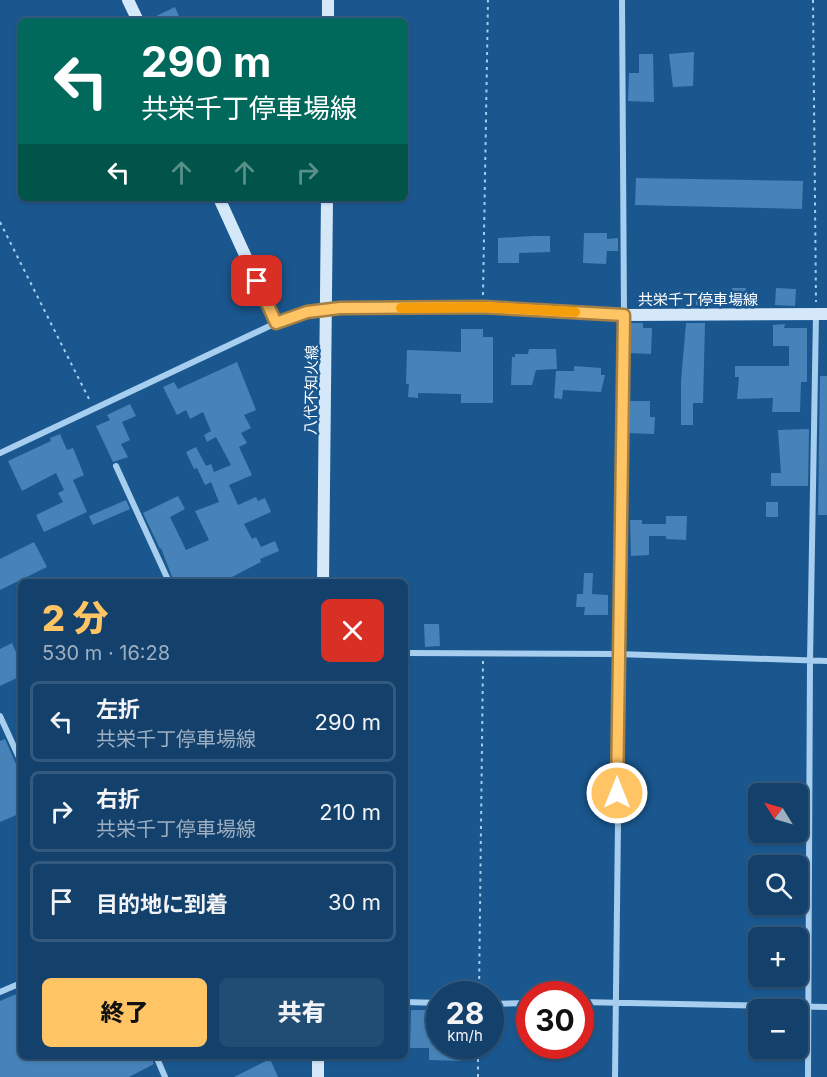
<!DOCTYPE html>
<html lang="ja">
<meta charset="utf-8">
<style>
body{margin:0;font-family:Inter,"Noto Sans JP",sans-serif;background:#214c73;color:#f1f3f6;height:100vh;display:flex;flex-direction:column;font-size:22px;white-space:nowrap}
*{box-sizing:border-box;margin:0}
p{font-size:20px;color:#9dafc1}
.icon{flex:none;width:33px;height:33px;fill:none;stroke:currentColor;stroke-width:2;stroke-linecap:round;stroke-linejoin:round}
.map{position:relative;flex:1;overflow:hidden}
.details{position:absolute;left:18px;top:579px;width:390px;height:480px;display:flex;flex-direction:column;background:#14416b;border-radius:9px;box-shadow:0 2px 4px #0004,0 0 0 2px #335a7e}
.details>*{flex:none}
.top-card{position:absolute;left:18px;top:18px;width:390px;height:183px;border-radius:9px;box-shadow:0 2px 4px #0004,0 0 0 2px #335a7e;background:#00695c;color:#fff;overflow:hidden}
.needle{width:39px;rotate:307deg}
.buttons{position:absolute;left:748px;top:783px;display:grid;gap:12px}
.buttons a{display:grid;place-items:center;width:60px;height:60px;border-radius:9px;background:#14416b;box-shadow:0 2px 4px #0004,0 0 0 2px #335a7e;font-size:30px}
.speed{position:absolute;left:426px;top:981px;display:flex;gap:12px;font-size:30px;font-weight:700;text-align:center}
.speed>*{display:grid;place-content:center;width:78px;height:78px;border-radius:50%;background:#14416b;box-shadow:0 2px 4px #0004,0 0 0 2px #335a7e;line-height:1}
.speed small{font-size:15px;font-weight:400}
.speed .limit{border:9px solid #d22;background:#fff;color:#111}
.pin{position:absolute;display:grid;place-items:center;width:51px;height:51px;color:#fff;margin:-26px;border-radius:12px;box-shadow:0 3px 9px #0006}
.me{position:absolute;width:66px;margin:-33px;rotate:0deg;stroke-linejoin:round;filter:drop-shadow(0 0 4px #0008)}
.turn{display:flex;align-items:center;gap:21px;height:126px;padding:0 24px;font-size:27px}
.turn .icon{width:78px;height:78px;stroke-width:2.5}
.turn b{display:block;font-size:42px;line-height:51px}
.lanes{display:flex;align-items:center;height:57px;padding:0 24px;background:#0003;justify-content:center;gap:30px;direction:ltr}
.lanes .off{opacity:.35}
.round{display:grid;place-items:center;flex:none;width:63px;height:63px;border-radius:9px;background:#214c73}
.summary{display:flex;align-items:center;justify-content:space-between;height:102px;padding:0 24px}
h1{font-size:36px;font-weight:800;line-height:45px;color:#ffc565}
.button{display:flex;gap:12px;margin-top:auto;padding:12px 24px}
.button a{flex:1;height:69px;border-radius:9px;background:#ffc565;color:#111;font-size:24px;font-weight:800;line-height:69px;text-align:center}
.button a+a{background:#214c73;color:#f1f3f6}
ul{padding:0;list-style:none}
li{display:flex;align-items:center;gap:18px;height:81px;margin:0 12px 9px;padding:0 12px;border:3px solid #335a7e;border-radius:9px}
li div{flex:1}
li b{display:block;font-size:22px}
li em{font-style:normal}
.map>svg:first-child{display:block}
.building{fill:#4783b8}
.lines{fill:none;stroke-linecap:round;stroke-linejoin:round}
.path{stroke:#a7ceee;stroke-width:2;stroke-dasharray:3 4.5;stroke-linecap:butt}
.minor{stroke:#a7ceee;stroke-width:6}
.secondary{stroke:#d4e8fa;stroke-width:12}
.route-casing{stroke:#a68042;stroke-width:15}
.route{stroke:#ffc565;stroke-width:10}
.slow{stroke:#f59e0b;stroke-width:10}
.labels{text-anchor:middle;dominant-baseline:central;stroke-width:5;stroke-linejoin:round;paint-order:stroke}
.street-label{font-size:15px;fill:#fff;stroke:#1a578f}
</style>
<div class="map">
<svg width="827" height="1077" viewBox="0 0 827 1077">
<rect width="100%" height="100%" fill="#1a578f"/>
<path class="building" d="M175,7L181,21H146Z
M694,52L693,86L673,87L669,54Z
M639,54H653L654,102L628,101L629,73H639Z
M636,178L803,181L802,209L635,205Z
M584,233H607V239L618,238V251H607L606,264L583,263Z
M533,236H550V252L519,253V263H498V238Z
M732,288H746V306L696,305V291L732,292Z
M776,288L796,289L795,306L775,305Z
M629,323H643V328H652L651,354L629,353Z
M686,323H705L703,403H693V425H681V381Z
M785,324L784,328H807V382H801L800,412H772L773,398L737,399L739,377H735V366H789V346H773V325Z
M461,329H483V337H493V403H461V394L418,393V398L408,397L409,384H406L407,350L461,352Z
M529,349H556L557,369L536,370L532,385H511L512,357H515V354H528Z
M237,362L256,410L244,415L251,428L241,433L247,443L239,447L252,475L229,485L238,505L256,497L258,501L265,498L271,512L244,524L252,539L256,537L261,547L275,541L279,551L260,559L261,562L232,577L234,582H174L161,548L160,549L143,513L178,496L185,509L170,517L186,550L209,540L195,511L219,502L211,482L205,485L197,468L194,469L186,452L196,447L206,466L211,464L214,472L231,465L216,437L207,442L204,435L211,431L203,412L190,419L186,410L177,415L163,387L174,382L178,389Z
M574,366L601,368V375H605L601,392L563,390L562,399L554,398L556,371H574Z
M820,376H827V515H818Z
M628,401H650V417H655L654,434L628,433Z
M130,404L136,416L122,422L130,440L121,444L128,457L113,462L96,426L110,420L107,415Z
M809,429L808,486H771V473H781L778,430Z
M60,434L67,450L73,448L84,475L73,480L87,512L44,532L36,515L63,502L58,493L64,490L56,473L22,491L8,461L51,441L50,438Z
M126,500L130,509L93,525L89,516Z
M766,502H778V517H766Z
M666,516H687L686,540L666,539V536H649V555L631,556L630,520H642V524H666Z
M34,542L47,567L0,590V559Z
M584,573H593L592,594L608,595V615H584L585,607H576L577,594H583Z
M424,624H439L440,646L425,647Z
M12,643L21,663V676L0,686V649Z
M5,739L16,764L21,767V813L0,822V741Z
M21,992V1056H151L154,1064L129,1077H0V1001Z
M431,1008H440V1046H461L460,1061L429,1060V1048H410L411,1010H431Z
M270,1059L278,1077H234Z"/>
<g class="lines">
<path class="path" d="M813,0L816,302
M0,222L90,401
M483,295L488,0
M479,994L483,661
M478,1077V1046"/>
<path class="minor" d="M0,453L276,323
M116,466L169,582
M405,653L618,654L827,661
M0,716L21,762
M0,992L21,983
M405,1002L440,1003
M580,1002L827,1007
M490,1004L530,1003
M156,1056L165,1077
M615,1077L624,315L622,0
M808,1077L810,661L816,314"/>
<path class="secondary" d="M128,0L138,21
M328,21V0
M219,198L276,323L307,312L340,308L483,307L624,315L827,314
M323,582L327,198
M318,1077V1056"/>
</g>
<g class="lines">
<g class="route-casing">
<path id="route" d="M257,281L276,323L307,312L340,308L483,307L624,315L617,793"/>
</g>
<use href="#route" class="route"/>
<path class="slow" d="M401,308L483,307L575,312"/>
</g>
<g class="labels">
<g class="street-label">
<text x="698" y="299">共栄千丁停車場線</text>
<text transform="translate(311 390) rotate(-89)">八代不知火線</text>
</g>
</g>
</svg>
<div class="buttons">
<a><svg class="needle" viewBox="-14 -14 28 28"><path d="M0-13l5 13h-10z" fill="#e53935"/><path d="M0 13l5-13h-10z" fill="#9dafc1"/></svg></a>
<a><svg class="icon" aria-label="search" viewBox="0 0 24 24"><circle cx="10" cy="10" r="6"/><path d="M15 15l6 6"/></svg></a>
<a>+</a>
<a>−</a>
</div>
<div class="speed"><div>28<small>km/h</small></div><div class="limit">30</div></div>
<div class="pin" style="left:257px;top:281px;background:#d93025"><svg class="icon" aria-label="arrive" viewBox="0 0 24 24"><path d="M6 21V4h12l-3 4 3 4H6"/></svg></div>
<svg class="me" style="left:617px;top:793px" viewBox="-20 -20 40 40"><circle r="17" fill="#ffc565" stroke="#fff" stroke-width="3"/><path d="M0-11L8 9 0 5-8 9z" fill="#fff"/></svg>
<div class="top-card">
<div class="turn"><svg class="icon" aria-label="left" viewBox="0 0 24 24"><path d="M17 20v-9H6M10 6l-5 5 5 5"/></svg><div><b>290 m</b>共栄千丁停車場線</div></div>
<div class="lanes"><svg class="icon" aria-label="left" viewBox="0 0 24 24"><path d="M17 20v-9H6M10 6l-5 5 5 5"/></svg><svg class="icon off" aria-label="ahead" viewBox="0 0 24 24"><path d="M12 20V5M6 11l6-6 6 6"/></svg><svg class="icon off" aria-label="ahead" viewBox="0 0 24 24"><path d="M12 20V5M6 11l6-6 6 6"/></svg><svg class="icon off" aria-label="right" viewBox="0 0 24 24"><path d="M7 20v-9h11M14 6l5 5-5 5"/></svg></div>
</div>
<section class="details">
<div class="summary"><div><h1>2 分</h1><p>530 m · 16:28</p></div><a class="round" style="background:#d93025;color:#fff"><svg class="icon" aria-label="close" viewBox="0 0 24 24"><path d="M6 6l12 12M18 6L6 18"/></svg></a></div>
<ul>
<li><svg class="icon" aria-label="left" viewBox="0 0 24 24"><path d="M17 20v-9H6M10 6l-5 5 5 5"/></svg><div><b>左折</b><p>共栄千丁停車場線</p></div><em>290 m</em></li>
<li><svg class="icon" aria-label="right" viewBox="0 0 24 24"><path d="M7 20v-9h11M14 6l5 5-5 5"/></svg><div><b>右折</b><p>共栄千丁停車場線</p></div><em>210 m</em></li>
<li><svg class="icon" aria-label="arrive" viewBox="0 0 24 24"><path d="M6 21V4h12l-3 4 3 4H6"/></svg><div><b>目的地に到着</b></div><em>30 m</em></li>
</ul>
<div class="button"><a>終了</a><a>共有</a></div>
</section>
</div>
